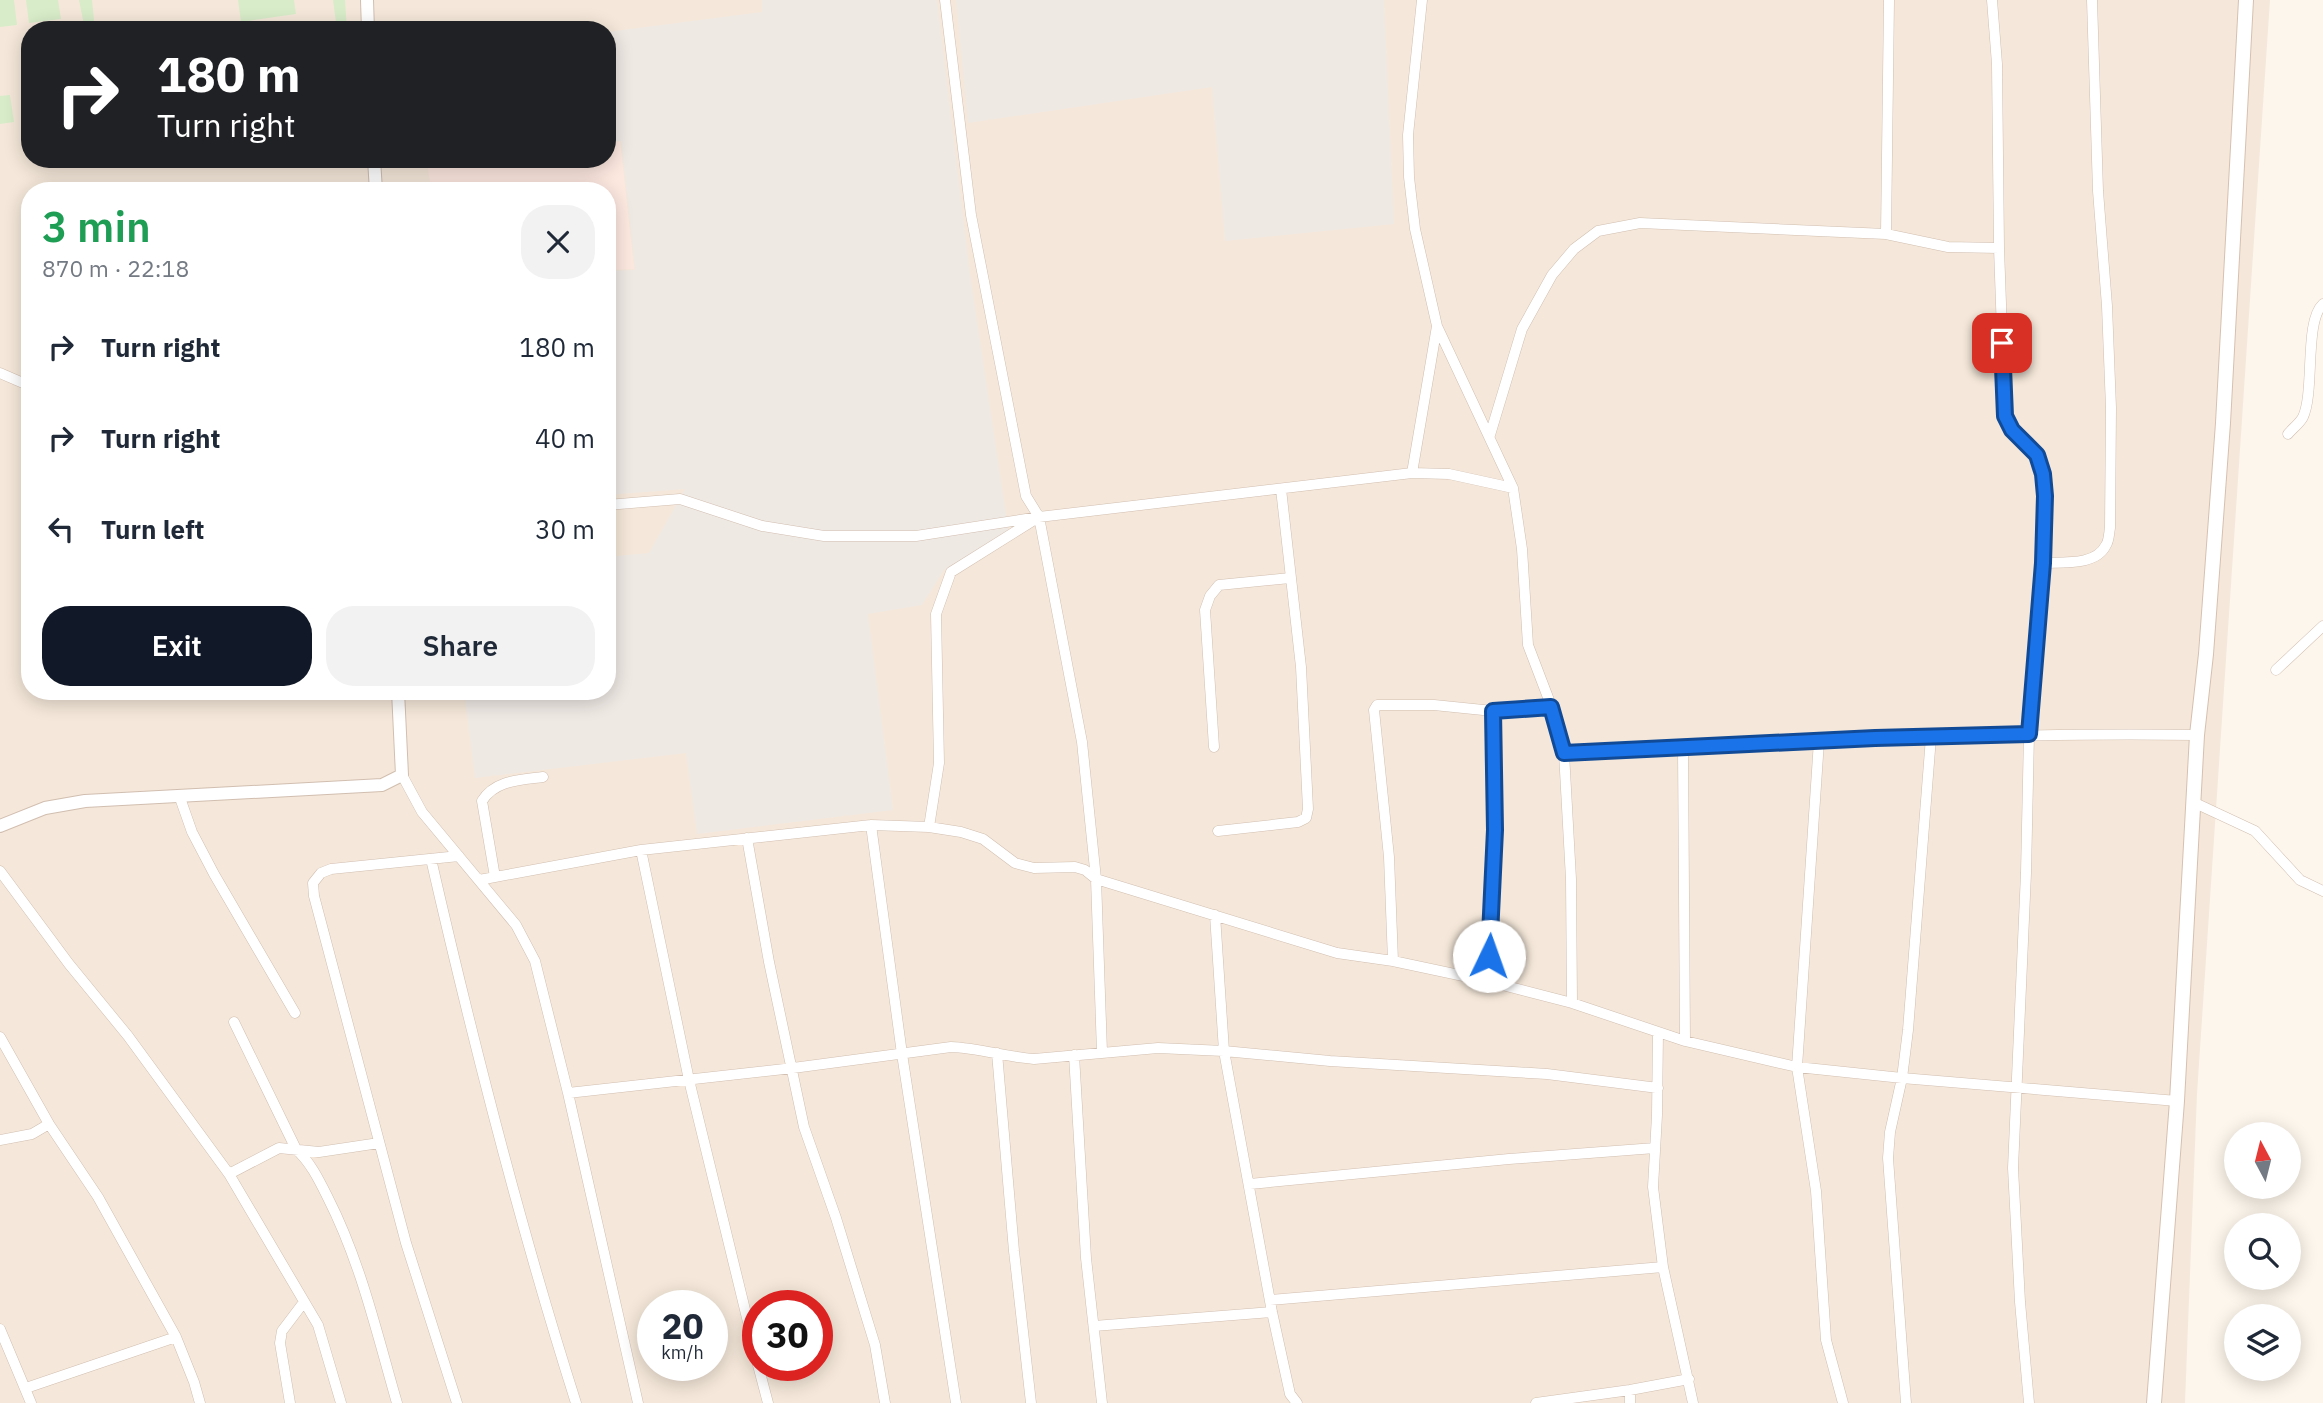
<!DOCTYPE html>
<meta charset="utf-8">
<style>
body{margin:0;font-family:"IBM Plex Sans",sans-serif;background:#f2f2f3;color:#1f2937;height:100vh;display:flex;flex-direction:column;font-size:26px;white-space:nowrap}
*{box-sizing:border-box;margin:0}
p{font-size:23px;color:#747a83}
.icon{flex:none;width:38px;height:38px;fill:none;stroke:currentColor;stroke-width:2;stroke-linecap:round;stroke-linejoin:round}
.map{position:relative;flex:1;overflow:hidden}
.panel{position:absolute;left:21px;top:182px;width:595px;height:518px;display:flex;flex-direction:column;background:#fff;border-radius:28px;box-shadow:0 4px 18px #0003}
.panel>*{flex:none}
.guide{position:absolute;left:21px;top:21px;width:595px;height:147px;border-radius:28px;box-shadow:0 4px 18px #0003;background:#202124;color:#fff;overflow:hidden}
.needle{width:46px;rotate:353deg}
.buttons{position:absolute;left:2224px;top:1122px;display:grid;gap:14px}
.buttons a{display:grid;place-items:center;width:77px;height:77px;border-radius:50%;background:#fff;box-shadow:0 4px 18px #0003;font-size:35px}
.speed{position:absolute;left:637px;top:1290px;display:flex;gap:14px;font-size:35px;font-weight:700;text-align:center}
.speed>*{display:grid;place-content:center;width:91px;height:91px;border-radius:50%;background:#fff;box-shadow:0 4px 18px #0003;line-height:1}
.speed small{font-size:18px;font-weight:400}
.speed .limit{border:10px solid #d22;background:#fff;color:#111}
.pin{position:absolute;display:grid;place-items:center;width:60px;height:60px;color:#fff;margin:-30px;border-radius:14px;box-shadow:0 4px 10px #0006}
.me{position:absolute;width:77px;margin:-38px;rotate:3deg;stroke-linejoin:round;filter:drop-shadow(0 0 5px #0008)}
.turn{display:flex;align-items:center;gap:24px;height:147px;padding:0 21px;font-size:32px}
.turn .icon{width:91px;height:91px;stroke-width:2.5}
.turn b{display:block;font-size:49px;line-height:60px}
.round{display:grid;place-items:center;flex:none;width:74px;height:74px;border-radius:28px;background:#f2f2f3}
.overview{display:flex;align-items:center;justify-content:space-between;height:119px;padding:0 21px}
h1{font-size:42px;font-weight:600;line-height:52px;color:#1e9e55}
.primary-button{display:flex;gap:14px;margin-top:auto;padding:14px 21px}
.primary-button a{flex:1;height:80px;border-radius:28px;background:#111827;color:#fff;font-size:28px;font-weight:600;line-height:80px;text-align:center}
.primary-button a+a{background:#f2f2f3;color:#1f2937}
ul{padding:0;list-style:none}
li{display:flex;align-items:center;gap:21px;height:91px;padding:0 21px}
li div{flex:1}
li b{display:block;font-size:26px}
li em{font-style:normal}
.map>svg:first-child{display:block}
.residential{fill:#f5e8da;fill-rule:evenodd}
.commercial{fill:#fde8e0}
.industrial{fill:#efe9e4}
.green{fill:#d8ecc9}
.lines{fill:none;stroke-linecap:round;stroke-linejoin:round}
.minor-casing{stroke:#d1beb0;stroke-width:11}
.tertiary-casing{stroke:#d1beb0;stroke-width:14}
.secondary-casing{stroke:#d6c0b0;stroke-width:16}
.minor{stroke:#fff;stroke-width:10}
.tertiary{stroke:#fff;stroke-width:12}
.secondary{stroke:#fff;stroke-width:14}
.route-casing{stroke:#114b97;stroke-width:18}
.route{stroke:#1a73e8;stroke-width:12}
</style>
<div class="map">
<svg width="2323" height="1403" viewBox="0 0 2323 1403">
<rect width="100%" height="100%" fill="#fdf6ec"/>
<path class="residential" d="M0,0H2270L2197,1094L2185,1403H0ZM30,30H607V159H30ZM30,191H607V691H30ZM653,1306H712V1365H653ZM758,1306H817V1365H758Z"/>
<path class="commercial" d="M620,141L634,269L609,270L607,268V191H431L427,161L414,163V159H607V143Z"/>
<path class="industrial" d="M762,0H937L970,274L1009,534L944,570L922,605L868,614L893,810L697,834L686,753L475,778L464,691H607V557L649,553L685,489L607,495V271L635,270L621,141L607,142V32L762,12Z
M956,0H1384L1394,224L1225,241L1212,87L968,123Z"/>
<path class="green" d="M0,0H14L17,25L0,27Z
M26,0H58L61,19L29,23Z
M79,0H92L95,30H85Z
M238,0H294L296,14L241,22Z
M333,0H345L347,30H337Z
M10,95L14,122L0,124V96Z
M358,182L359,191H320L319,186Z"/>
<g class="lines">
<g class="minor-casing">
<path id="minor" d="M945,0L971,215L1026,496L1039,517L1082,742L1096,879L1102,1052
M1422,0L1408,135L1409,177L1415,229L1437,326L1513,488L1522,549L1528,645L1557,721L1564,753L1571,879L1572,1003
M1886,234L1889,0
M1999,248L2005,416C2013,432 2025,440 2036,454C2052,477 2044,535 2043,563
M0,373L30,386
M2288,434C2292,429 2300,423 2303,417C2315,391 2304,321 2323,304
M1490,435L1522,329L1552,275L1574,249L1598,231L1640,223L1886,234L1948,247L1999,248L1997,64L1992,0
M1412,473L1437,326
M607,505L680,499L762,526L824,536H916L1039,517L1412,473L1449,474L1513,488
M2276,670L2323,626
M1819,741L1797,1067L1816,1191L1826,1340L1843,1403
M1214,747L1205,610L1210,596L1219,585L1290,578
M1683,748L1685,1041
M1564,753C1775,744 1986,732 2197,735
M402,775L422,812L516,925L535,961L568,1093L638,1403
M179,795L192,832L214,874L295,1013
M2195,803L2255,831L2300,880L2323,891
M871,825L902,1054L956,1403
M929,827L939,763L936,614L951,572L1034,520
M1218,831L1298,822L1306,818L1308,809L1301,667L1281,489
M747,838L769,962L804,1127L836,1218L875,1345L885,1403
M641,850L689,1080L758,1363
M431,859C473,1042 519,1224 576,1403
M0,871L69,964L128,1036L229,1174L318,1325L341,1403
M495,877L482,801C495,780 520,780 543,777
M479,880L641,850L871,825L929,827L961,832L983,839L1015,863L1034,868L1075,867L1085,870L1096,879L1337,953L1393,961L1487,981L1572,1003L1685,1041L1797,1067L1902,1078L2177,1101
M1215,915L1224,1051L1272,1312L1290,1394L1297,1403
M1393,961L1389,857L1374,710L1377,705H1434L1493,711
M1487,981L1495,830L1493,711L1551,707
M234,1022L296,1149C311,1163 319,1180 328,1198C361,1263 377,1334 397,1403
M1658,1032L1657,1115L1653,1187L1663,1267L1693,1403
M0,1037L49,1124L98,1197L176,1337L194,1382L200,1403
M997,1053L1014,1251L1031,1403
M1074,1055L1086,1258L1102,1403
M568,1093L793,1068L951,1047C979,1048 1006,1057 1034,1059L1158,1048L1224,1051L1330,1061L1547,1074L1658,1088
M0,1140L32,1134L49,1124
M229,1174L279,1148L319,1152L379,1143
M1250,1184L1509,1159L1655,1148
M1270,1300L1663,1267
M1094,1326L1272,1312
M0,1329L31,1403
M758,1365L768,1403
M26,1388L176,1337
M290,1403L280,1343L282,1331L304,1302
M457,1403L406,1243L314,896L313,883L321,873L331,869L459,856
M1536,1403L1630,1390L1689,1379
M1630,1403V1390
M1906,1403L1888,1158L1890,1132L1902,1078L1908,1030L1931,737
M2029,1403L2020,1302L2013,1168L2026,873L2029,734L2043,563C2063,562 2096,566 2106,545C2109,541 2109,533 2110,528L2111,408L2107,306L2098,191L2092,0"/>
</g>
<g class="tertiary-casing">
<path id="tertiary" d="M367,0L368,30
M374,159L376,191
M0,826L45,808L85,801L382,785L402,775L398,691"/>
</g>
<g class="secondary-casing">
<path id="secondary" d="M2154,1403L2177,1101L2197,735L2206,654L2223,423L2246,0"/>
</g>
<use href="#minor" class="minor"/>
<use href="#tertiary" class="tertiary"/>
<use href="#secondary" class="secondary"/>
</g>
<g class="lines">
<g class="route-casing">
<path id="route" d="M1489,956L1495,830L1493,711L1551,707L1564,753L1875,738L2029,734L2043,563L2045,496L2043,474L2037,455L2012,430L2005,416L2002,343"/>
</g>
<use href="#route" class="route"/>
</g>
</svg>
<div class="buttons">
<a><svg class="needle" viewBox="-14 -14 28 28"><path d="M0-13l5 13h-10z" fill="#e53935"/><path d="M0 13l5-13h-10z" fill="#747a83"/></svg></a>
<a><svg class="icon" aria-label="search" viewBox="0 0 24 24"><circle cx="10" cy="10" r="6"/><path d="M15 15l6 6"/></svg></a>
<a><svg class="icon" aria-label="layers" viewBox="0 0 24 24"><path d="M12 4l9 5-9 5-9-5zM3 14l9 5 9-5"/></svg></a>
</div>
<div class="speed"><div>20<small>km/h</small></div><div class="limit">30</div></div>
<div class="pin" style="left:2002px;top:343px;background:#d93025"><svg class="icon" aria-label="arrive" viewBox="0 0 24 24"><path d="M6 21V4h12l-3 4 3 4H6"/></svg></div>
<svg class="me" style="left:1489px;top:956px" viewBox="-20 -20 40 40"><circle r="19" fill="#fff"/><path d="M0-13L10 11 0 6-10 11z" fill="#1a73e8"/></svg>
<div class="guide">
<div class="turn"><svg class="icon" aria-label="right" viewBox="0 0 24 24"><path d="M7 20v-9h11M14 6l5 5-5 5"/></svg><div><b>180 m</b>Turn right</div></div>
</div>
<section class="panel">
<div class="overview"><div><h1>3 min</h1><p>870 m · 22:18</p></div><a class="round"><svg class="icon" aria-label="close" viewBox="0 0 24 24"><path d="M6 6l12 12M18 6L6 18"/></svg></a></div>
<ul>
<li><svg class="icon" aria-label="right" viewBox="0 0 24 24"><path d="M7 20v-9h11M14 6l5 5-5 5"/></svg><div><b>Turn right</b></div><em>180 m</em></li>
<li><svg class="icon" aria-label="right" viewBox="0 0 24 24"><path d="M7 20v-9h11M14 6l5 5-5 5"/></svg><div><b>Turn right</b></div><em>40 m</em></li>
<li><svg class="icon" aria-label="left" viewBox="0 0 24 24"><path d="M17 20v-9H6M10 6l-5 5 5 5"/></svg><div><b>Turn left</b></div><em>30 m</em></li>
</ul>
<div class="primary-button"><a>Exit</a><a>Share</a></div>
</section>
</div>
